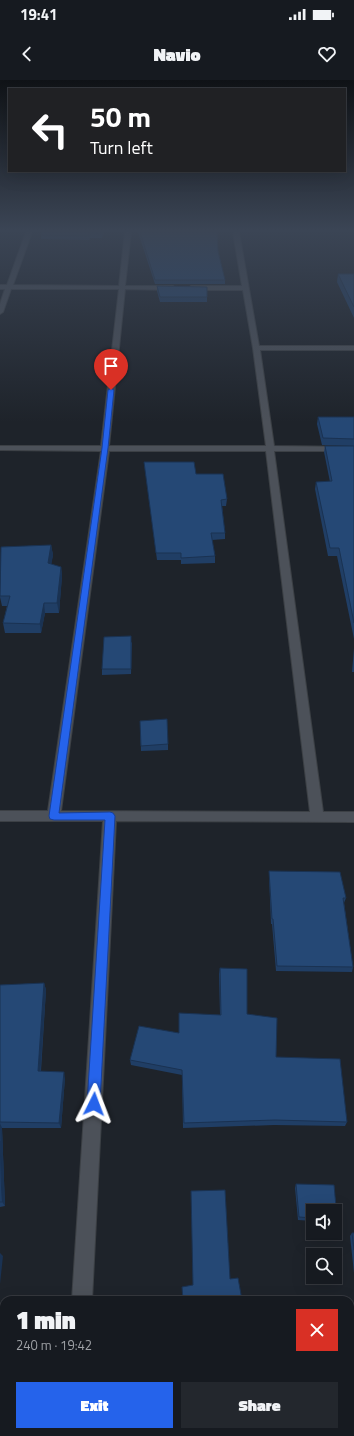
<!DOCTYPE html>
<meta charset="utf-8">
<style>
body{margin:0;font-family:"Titillium Web",sans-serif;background:#23272d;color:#f1f3f6;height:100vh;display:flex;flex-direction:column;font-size:15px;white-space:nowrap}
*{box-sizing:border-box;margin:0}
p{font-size:13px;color:#9ea1a5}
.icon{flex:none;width:22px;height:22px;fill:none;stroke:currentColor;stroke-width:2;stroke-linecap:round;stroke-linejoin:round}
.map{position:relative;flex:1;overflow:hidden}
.details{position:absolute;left:0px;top:1216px;width:354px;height:140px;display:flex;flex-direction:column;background:#161a20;border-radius:12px 12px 0 0;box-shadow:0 4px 16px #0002,0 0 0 1px #35383e}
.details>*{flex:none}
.guide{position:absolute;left:8px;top:8px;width:338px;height:84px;border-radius:0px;box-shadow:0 4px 16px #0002,0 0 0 1px #35383e;background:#202124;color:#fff;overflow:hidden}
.controls{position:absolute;left:306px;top:1124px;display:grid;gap:8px}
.controls a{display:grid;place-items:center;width:36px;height:36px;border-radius:0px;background:#161a20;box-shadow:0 4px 16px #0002,0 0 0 1px #35383e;font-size:20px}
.pin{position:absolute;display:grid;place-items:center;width:34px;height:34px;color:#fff;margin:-41px -17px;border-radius:50% 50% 50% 0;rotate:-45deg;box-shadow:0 0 4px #0007}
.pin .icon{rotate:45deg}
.me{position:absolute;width:44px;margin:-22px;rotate:3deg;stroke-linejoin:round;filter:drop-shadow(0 0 3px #0008)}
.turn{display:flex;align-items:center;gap:14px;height:84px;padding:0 16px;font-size:18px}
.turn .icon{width:52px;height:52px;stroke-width:2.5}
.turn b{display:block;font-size:28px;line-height:34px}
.round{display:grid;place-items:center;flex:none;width:42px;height:42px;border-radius:0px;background:#23272d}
.headline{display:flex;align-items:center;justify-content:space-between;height:68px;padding:0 16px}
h1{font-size:24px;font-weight:800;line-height:30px}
.action{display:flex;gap:8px;margin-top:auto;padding:8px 16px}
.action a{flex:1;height:46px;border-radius:0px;background:#2563eb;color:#fff;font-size:16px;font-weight:800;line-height:46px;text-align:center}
.action a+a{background:#23272d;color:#f1f3f6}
.status{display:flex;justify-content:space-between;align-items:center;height:28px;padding:0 20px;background:#161a20;direction:ltr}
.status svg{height:11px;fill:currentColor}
header{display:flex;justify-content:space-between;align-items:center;height:52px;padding:0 16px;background:#161a20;font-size:18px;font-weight:800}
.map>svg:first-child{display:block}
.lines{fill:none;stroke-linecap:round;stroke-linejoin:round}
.street-casing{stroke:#3c4045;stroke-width:2}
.street{fill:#4c5159;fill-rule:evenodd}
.wall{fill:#203e65}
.shaded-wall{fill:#1a3252}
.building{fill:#254875;stroke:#1a3252}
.route{fill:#2563eb;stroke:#184099}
</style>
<div class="status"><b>19:41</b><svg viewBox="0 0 49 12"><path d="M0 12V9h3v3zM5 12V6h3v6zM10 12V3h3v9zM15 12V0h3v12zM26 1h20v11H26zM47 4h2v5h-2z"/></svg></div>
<header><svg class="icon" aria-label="back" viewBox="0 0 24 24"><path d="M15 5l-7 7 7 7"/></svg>Navio<svg class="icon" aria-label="heart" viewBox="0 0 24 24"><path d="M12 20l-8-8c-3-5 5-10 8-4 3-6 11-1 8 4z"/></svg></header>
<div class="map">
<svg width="354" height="1356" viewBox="0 0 354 1356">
<rect width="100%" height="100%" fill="#1e232a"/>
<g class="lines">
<g class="street-casing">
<path id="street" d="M26,152H32L13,205L119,206L125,152H131L125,206H173L176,208L173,210L125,209L109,366H266L253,268L243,210H191L188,208L191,206H242L233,152H239L259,266H354V270H260L274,366L354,367V371H274L323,732H354V742L116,741L92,1220H72L103,741H0V731H48L101,371L0,370V366H101L119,209H11L3,232L0,234V224L5,209H0V205H7ZM109,371H266L310,732L61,731Z
M64,1352H84V1356H64Z"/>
</g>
<use href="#street" class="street"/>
</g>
<path class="wall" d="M41,152H104L102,158H90L89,160L41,159Z
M138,152H217L218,171L225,200V204H155Z
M338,194H354V238L337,202Z
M157,206L207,207V222H160L157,211Z
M318,337H354V366L322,365L317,344Z
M325,366H354V559L337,476H328L315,409L316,402H330L324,372Z
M144,382L196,394L227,419L226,426H222L225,453V459L212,460L215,476V483L181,484V480H157L145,389Z
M51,465L53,475L51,484L61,487L62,496L59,533H45L41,553H5L3,543L7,526H2L0,517L1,467Z
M132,562L131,594L102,595V589Z
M354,568V592H352Z
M140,641L168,664V670L141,671Z
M269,791L346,818L344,823L353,887L352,892L276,891L272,844H271L269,796Z
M220,888L247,934L276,977L347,1042L345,1046L274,1045L183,1048L182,995L131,985L130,980L179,953L220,935L219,894Z
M44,903L46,910L41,991L65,998L61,1048H2L5,1126L0,1127V905Z
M296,1104L334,1105L337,1138L335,1141V1131H313V1141L298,1140L295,1108Z
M352,1153H354V1193L350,1156Z
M339,1352H350L354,1356H340Z"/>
<path class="shaded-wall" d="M103,152H104L102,158V154Z
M51,465L53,475L50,493L48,483Z
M61,487L62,496L59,533L57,523Z
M44,523L45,533L41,553L40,544Z
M44,903L46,910L40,998L38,991Z
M64,992L65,998L61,1048L59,1043Z
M0,1043L2,1048L5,1126L2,1122Z
M0,1173L3,1176L0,1204Z"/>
<path class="building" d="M41,152H103L102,154L89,153L88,156L41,155Z
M140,152H217L218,171L225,200H155Z
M338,194H354V227Z
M157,206L207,207V217H160Z
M318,337H354V359L323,358Z
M325,366H354V543L339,468H330L316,402L332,401Z
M144,382H194L196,394H223L227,419L221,420L225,453H211L215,476L181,478V473H156Z
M51,465L48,483L61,487L57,523H44L40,544L3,543L10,516H0L1,467Z
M131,556V589H102L104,557Z
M167,639L168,664L141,666L140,641Z
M269,791L340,792L346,818H343L353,887L277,886L273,839H272Z
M220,888L247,889V934L277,938L276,977L340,979L347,1042L275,1040L184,1043L182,990L130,980L139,946L179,953V933L221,935Z
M44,903L38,991L64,992L59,1043L0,1042V905Z
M0,1061L2,1122H0Z
M296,1104L334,1105L337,1138H335V1131H313V1138L299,1137Z
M225,1110L230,1199L238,1198L242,1220H183L182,1207L193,1205L191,1111Z
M352,1153H354V1170Z
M350,1324H354V1356H343V1352H350Z
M166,1352H286V1356H166Z"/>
<linearGradient id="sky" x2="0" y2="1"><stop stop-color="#101317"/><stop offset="0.44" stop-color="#3b4555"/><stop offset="1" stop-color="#3b4555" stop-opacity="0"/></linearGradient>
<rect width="354" height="342" fill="url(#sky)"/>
<path class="route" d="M111,308L114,310L108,368L59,733L110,732L113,733L115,736L100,1024L98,1028L94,1030L89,1028L87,1024L105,740H54L50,739L49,736L102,368L108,310Z"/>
</svg>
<div class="controls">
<a><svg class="icon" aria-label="sound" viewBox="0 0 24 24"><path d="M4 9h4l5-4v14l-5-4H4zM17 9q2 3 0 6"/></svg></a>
<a><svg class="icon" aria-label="search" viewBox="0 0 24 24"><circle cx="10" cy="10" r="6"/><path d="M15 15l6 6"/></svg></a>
</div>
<div class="pin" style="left:111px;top:310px;background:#d93025"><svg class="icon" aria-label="arrive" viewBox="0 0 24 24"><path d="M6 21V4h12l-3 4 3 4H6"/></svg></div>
<svg class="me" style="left:94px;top:1024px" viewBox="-20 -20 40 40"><path d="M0-17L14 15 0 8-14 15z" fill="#2563eb" stroke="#fff" stroke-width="4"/></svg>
<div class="guide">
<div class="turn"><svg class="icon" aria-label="left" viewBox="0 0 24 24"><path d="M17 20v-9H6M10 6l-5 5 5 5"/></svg><div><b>50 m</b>Turn left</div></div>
</div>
<section class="details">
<div class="headline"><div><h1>1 min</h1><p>240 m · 19:42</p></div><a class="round" style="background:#d93025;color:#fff"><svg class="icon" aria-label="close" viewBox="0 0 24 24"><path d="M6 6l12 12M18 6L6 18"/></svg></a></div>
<div class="action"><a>Exit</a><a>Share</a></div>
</section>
</div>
